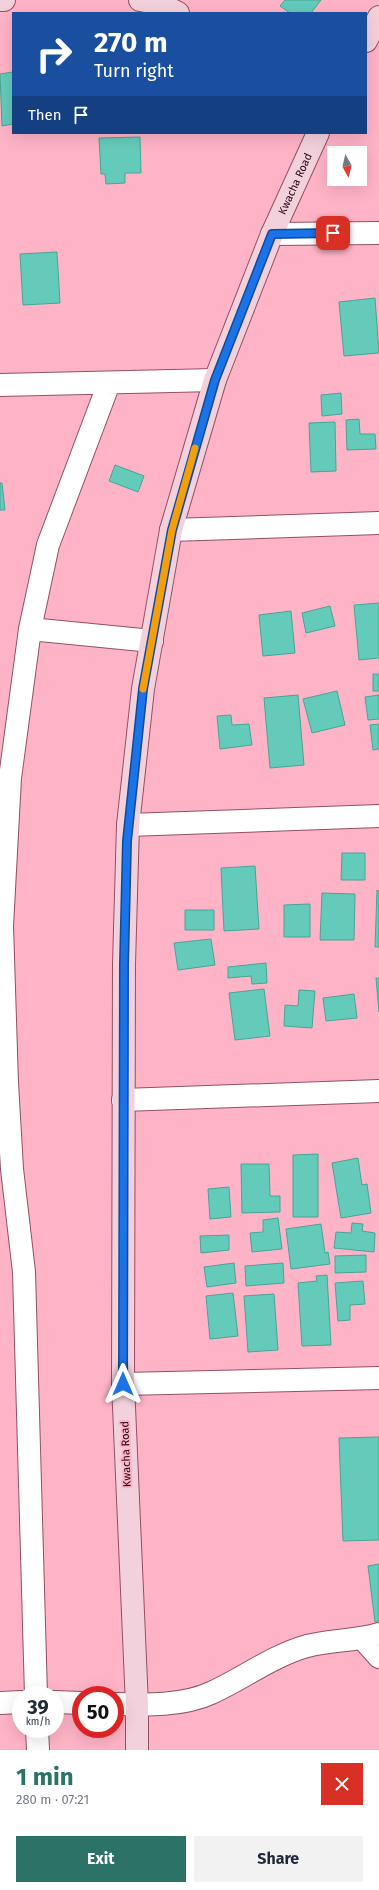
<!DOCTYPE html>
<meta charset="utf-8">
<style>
body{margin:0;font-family:"Fira Sans",sans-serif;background:#f2f2f3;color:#1f2937;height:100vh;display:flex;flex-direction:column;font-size:15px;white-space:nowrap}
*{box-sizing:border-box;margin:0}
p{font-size:13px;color:#747a83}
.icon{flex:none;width:22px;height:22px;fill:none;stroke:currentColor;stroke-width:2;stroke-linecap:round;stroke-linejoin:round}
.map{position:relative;height:1750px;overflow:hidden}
.drawer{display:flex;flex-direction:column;background:#fff;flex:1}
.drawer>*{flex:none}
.guide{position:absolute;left:12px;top:12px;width:355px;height:122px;border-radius:0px;box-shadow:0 4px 16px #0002;background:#1a4fa0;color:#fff;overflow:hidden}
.needle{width:26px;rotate:172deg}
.fabs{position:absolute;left:327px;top:146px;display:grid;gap:8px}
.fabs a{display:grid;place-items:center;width:40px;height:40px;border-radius:0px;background:#fff;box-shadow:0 4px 16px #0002;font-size:20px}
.speed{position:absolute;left:12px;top:1686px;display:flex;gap:8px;font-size:20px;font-weight:700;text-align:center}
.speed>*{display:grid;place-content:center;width:52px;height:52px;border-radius:50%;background:#fff;box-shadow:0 4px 16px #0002;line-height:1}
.speed small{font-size:10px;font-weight:400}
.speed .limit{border:6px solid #d22;background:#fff;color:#111}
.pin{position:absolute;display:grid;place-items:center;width:34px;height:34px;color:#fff;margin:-17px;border-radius:8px;box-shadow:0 2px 6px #0006}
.me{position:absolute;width:44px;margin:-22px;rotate:0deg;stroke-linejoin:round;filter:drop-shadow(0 0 3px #0008)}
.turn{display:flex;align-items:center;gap:14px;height:84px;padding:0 16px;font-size:18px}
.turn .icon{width:52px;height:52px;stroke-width:2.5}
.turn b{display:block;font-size:28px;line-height:34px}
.then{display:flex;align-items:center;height:38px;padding:0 16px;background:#0003;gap:8px;font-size:15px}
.round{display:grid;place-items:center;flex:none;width:42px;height:42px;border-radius:0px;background:#f2f2f3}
.overview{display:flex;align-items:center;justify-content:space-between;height:68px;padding:0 16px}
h1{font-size:24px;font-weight:700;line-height:30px;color:#2c7267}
.action{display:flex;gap:8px;margin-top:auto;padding:8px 16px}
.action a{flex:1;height:46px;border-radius:0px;background:#2c7267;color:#fff;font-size:16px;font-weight:700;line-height:46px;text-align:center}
.action a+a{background:#f2f2f3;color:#1f2937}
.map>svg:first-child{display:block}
.building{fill:#64cbba;stroke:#47a496}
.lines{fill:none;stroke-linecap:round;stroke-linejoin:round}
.street-casing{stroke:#925064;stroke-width:24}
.secondary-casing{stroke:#925064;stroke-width:24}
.street{stroke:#fff;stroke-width:22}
.secondary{stroke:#f3d1dc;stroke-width:22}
.route-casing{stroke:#114b97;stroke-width:10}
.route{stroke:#1a73e8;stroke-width:7}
.slow{stroke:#f59e0b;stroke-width:7}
.labels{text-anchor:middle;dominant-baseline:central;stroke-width:4;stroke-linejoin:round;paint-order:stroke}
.street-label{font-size:11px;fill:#20070f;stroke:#ffb3c7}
</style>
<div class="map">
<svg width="379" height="1750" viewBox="0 0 379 1750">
<rect width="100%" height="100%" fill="#ffb3c7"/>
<path class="building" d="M285,0H321L311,13H290L280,6Z
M13,72V124L2,126L0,74Z
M140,137L141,173H125V183L106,184L105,174H101L99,138Z
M57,252L60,303L23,305L20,254Z
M375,298L379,353L344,356L339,302Z
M341,393L342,414L322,416L321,395Z
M359,419L360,434H375L376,449L347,450L346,420Z
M335,422L336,471L311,472L309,423Z
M115,465L144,476L138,492L109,481Z
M0,483H2L5,510H0Z
M379,603V658L359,660L354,605Z
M330,606L335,626L306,633L302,613Z
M291,611L295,653L263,656L259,615Z
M373,674H379V691H373Z
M337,691L345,725L312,733L303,699Z
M298,695L304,765L270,768L264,698Z
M379,695V719L368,720L365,697Z
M231,715L232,725L249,724L252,745L220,749L217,716Z
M379,724V749L373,750L370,725Z
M342,853H365V880H341Z
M255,866L259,929L224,931L221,868Z
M377,890L379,891V947H375Z
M322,893L355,894L354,940H320Z
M310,904V937H284V905Z
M185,910H214V930H185Z
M211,939L215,965L178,970L174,943Z
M266,963L267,983L252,984L251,976L228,978V967Z
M376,978H379V1012Z
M264,989L270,1036L235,1040L229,993Z
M299,990L315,991L312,1028L284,1026L285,1005L298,1006Z
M354,994L357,1018L326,1021L323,998Z
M318,1154V1217H293V1155Z
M358,1158L362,1185L367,1184L371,1213L341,1218L332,1163Z
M241,1164H269L270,1196H280V1212L242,1213Z
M229,1187L231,1217L210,1219L208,1189Z
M278,1218L282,1249L252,1252L250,1233L263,1232V1220Z
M352,1223L363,1224L362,1231L375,1233L374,1252L334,1248L336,1232L351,1233Z
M321,1224L325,1253L328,1252L330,1264L291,1269L286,1229Z
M229,1235V1250L201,1253L200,1236Z
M366,1255V1272L335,1273V1256Z
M234,1263L236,1283L207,1287L204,1267Z
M283,1263L284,1283L246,1286L245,1266Z
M327,1275L331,1345L302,1346L298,1283L317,1281L316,1276Z
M363,1281L365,1304L350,1305V1320L338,1321L335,1283Z
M233,1293L238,1336L210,1339L206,1296Z
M274,1294L278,1350L248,1352L244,1296Z
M379,1437V1540L343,1541L339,1438Z
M379,1564V1621L375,1622L368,1566Z"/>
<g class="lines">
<g class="street-casing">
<path id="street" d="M272,234L379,233
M0,385L215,380
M171,530L379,523
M30,629L152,641
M128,825L379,816
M123,1100L379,1091
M123,1384L379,1378
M363,1639L379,1657
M36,1695L24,1272L12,1169L7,1083L2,926L10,778L30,629L48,545L109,383
M55,1702L81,1703
M0,1703L21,1702
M115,1704C146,1705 183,1706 211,1693C244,1678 272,1656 307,1646C331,1640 355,1641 379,1634
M37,1729L38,1750"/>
</g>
<g class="secondary-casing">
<g id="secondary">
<path d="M0,0H4"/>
<path d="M140,0L161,4L178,13"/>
<path d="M366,41L379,17"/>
<path id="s1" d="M137,1750V1705L123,1384L124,964L128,825L143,689L171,530L215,380L272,234L318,133"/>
</g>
</g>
<use href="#street" class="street"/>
<use href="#secondary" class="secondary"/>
</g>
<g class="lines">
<g class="route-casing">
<path id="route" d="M123,1384L124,964L127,841L143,689L172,530L215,380L272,234L333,233"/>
</g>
<use href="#route" class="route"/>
<path class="slow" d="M143,689L172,530L195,448"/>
</g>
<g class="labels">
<g class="street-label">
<text stroke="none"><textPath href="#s1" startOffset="1592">Kwacha Road</textPath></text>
<text transform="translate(126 1454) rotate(-92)">Kwacha Road</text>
</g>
</g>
</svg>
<div class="fabs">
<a><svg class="needle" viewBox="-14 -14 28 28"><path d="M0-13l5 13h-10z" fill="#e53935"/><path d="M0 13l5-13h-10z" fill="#747a83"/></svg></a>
</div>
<div class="speed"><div>39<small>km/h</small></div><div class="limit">50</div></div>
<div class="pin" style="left:333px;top:233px;background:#d93025"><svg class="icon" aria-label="arrive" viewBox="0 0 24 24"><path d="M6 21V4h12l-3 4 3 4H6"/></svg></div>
<svg class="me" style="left:123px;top:1384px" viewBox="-20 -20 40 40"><path d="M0-17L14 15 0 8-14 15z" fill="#1a73e8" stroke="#fff" stroke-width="4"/></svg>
<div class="guide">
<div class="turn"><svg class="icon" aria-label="right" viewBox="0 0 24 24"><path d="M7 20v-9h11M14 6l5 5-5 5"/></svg><div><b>270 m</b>Turn right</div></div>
<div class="then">Then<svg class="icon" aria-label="arrive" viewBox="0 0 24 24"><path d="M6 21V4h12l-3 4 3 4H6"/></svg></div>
</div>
</div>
<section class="drawer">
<div class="overview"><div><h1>1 min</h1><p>280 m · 07:21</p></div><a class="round" style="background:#d93025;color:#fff"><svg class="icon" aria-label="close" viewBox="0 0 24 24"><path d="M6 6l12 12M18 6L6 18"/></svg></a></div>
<div class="action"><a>Exit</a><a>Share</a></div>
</section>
